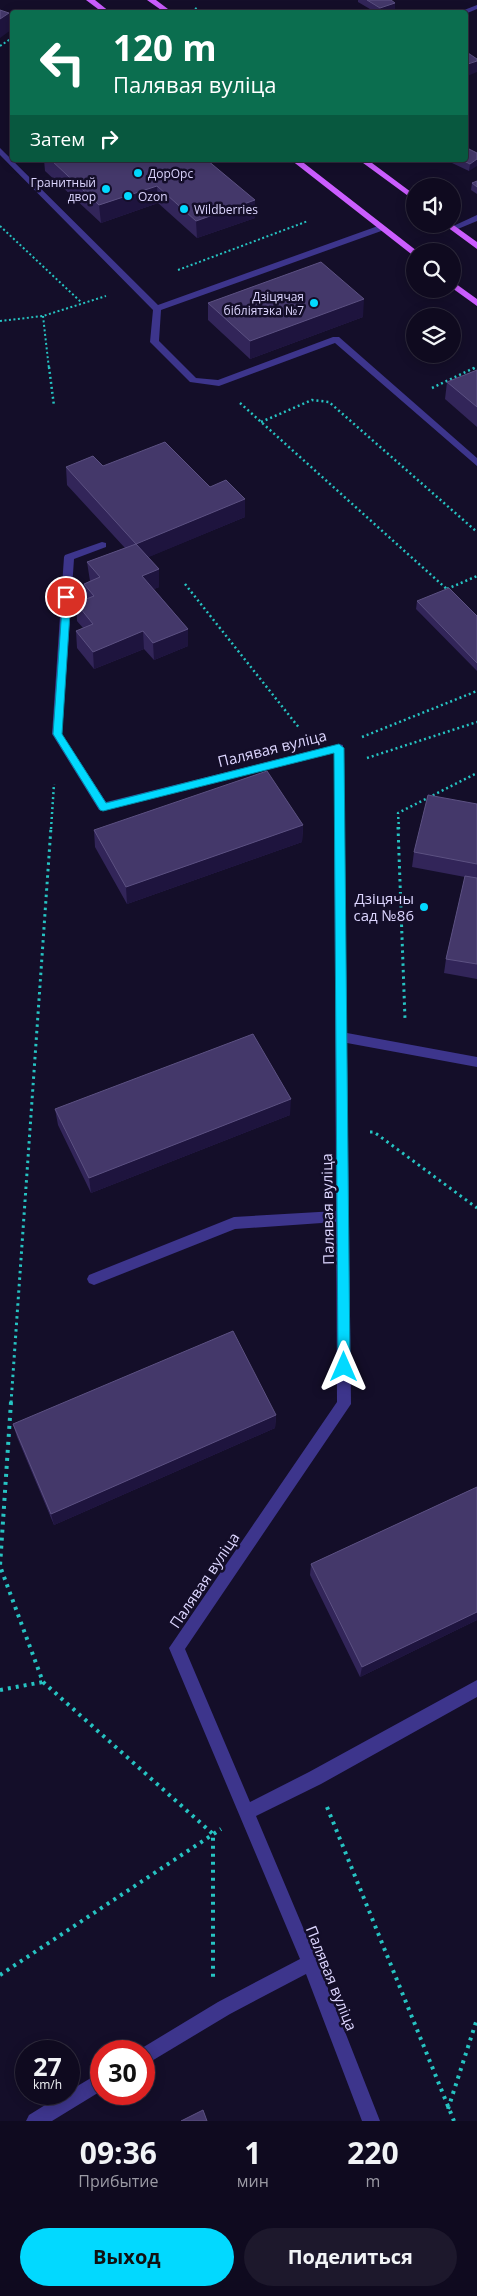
<!DOCTYPE html>
<html lang="ru">
<meta charset="utf-8">
<style>
body{margin:0;font-family:"Open Sans",sans-serif;background:#1d182c;color:#f1f3f6;height:100vh;display:flex;flex-direction:column;font-size:19px;white-space:nowrap}
*{box-sizing:border-box;margin:0}
p{font-size:16px;color:#9b9aa4}
.icon{flex:none;width:28px;height:28px;fill:none;stroke:currentColor;stroke-width:2;stroke-linecap:round;stroke-linejoin:round}
.map{position:relative;height:2121px;overflow:hidden}
.panel{display:flex;flex-direction:column;background:#0f0a1f;flex:1}
.panel>*{flex:none}
.top-card{position:absolute;left:10px;top:10px;width:458px;height:152px;border-radius:5px;box-shadow:0 2px 12px #0003,0 0 0 1px #2f2b3d;background:#0b6e4f;color:#fff;overflow:hidden}
.controls{position:absolute;left:406px;top:178px;display:grid;gap:10px}
.controls a{display:grid;place-items:center;width:55px;height:55px;border-radius:50%;background:#0f0a1f;box-shadow:0 2px 12px #0003,0 0 0 1px #2f2b3d;font-size:25px}
.speed{position:absolute;left:15px;top:2040px;display:flex;gap:10px;font-size:25px;font-weight:700;text-align:center}
.speed>*{display:grid;place-content:center;width:65px;height:65px;border-radius:50%;background:#0f0a1f;box-shadow:0 2px 12px #0003,0 0 0 1px #2f2b3d;line-height:1}
.speed small{font-size:12px;font-weight:400}
.speed .limit{border:8px solid #d22;background:#fff;color:#111}
.pin{position:absolute;display:grid;place-items:center;width:42px;height:42px;color:#fff;margin:-21px;border:2px solid #fff;border-radius:50%;box-shadow:0 1px 5px #0007}
.me{position:absolute;width:55px;margin:-28px;rotate:0deg;stroke-linejoin:round;filter:drop-shadow(0 0 4px #0008)}
.turn{display:flex;align-items:center;gap:18px;height:105px;padding:0 20px;font-size:22px}
.turn .icon{width:65px;height:65px;stroke-width:2.5}
.turn b{display:block;font-size:35px;line-height:42px}
.then{display:flex;align-items:center;height:48px;padding:0 20px;background:#0003;gap:10px;font-size:19px}
.eta{display:flex;justify-content:space-evenly;align-items:center;height:85px;text-align:center}
.eta b{font-size:30px;font-weight:700;line-height:35px}
.primary-button{display:flex;gap:10px;margin-top:auto;padding:10px 20px}
.primary-button a{flex:1;height:58px;border-radius:30px;background:#02d9ff;color:#111;font-size:20px;font-weight:700;line-height:58px;text-align:center}
.primary-button a+a{background:#1d182c;color:#f1f3f6}
.map>svg:first-child{display:block}
.lines{fill:none;stroke-linecap:round;stroke-linejoin:round}
.path-far3{stroke:#26c3c2;stroke-width:2;stroke-dasharray:2 2.5;stroke-linecap:butt}
.path-far2{stroke:#26c3c2;stroke-width:2.5;stroke-dasharray:2 3;stroke-linecap:butt}
.path-far1{stroke:#26c3c2;stroke-width:3;stroke-dasharray:2.5 4;stroke-linecap:butt}
.path{stroke:#26c3c2;stroke-width:4;stroke-dasharray:3 5;stroke-linecap:butt}
.minor{fill:#3d358c;fill-rule:evenodd}
.major{fill:#cb5dff;fill-rule:evenodd}
.wall{fill:#322559}
.shaded-wall{fill:#1e143e}
.building{fill:#44386a;stroke:#5c5182}
.route{fill:#02d9ff;stroke:#018da6}
.poi-dot{fill:#02d9ff;stroke:#140e29;stroke-width:2}
.labels{text-anchor:middle;dominant-baseline:central;stroke-width:5;stroke-linejoin:round;paint-order:stroke}
.far-poi-label{font-size:12px;fill:#ddd6ff;stroke:#140e29;text-anchor:start}
.street-label{font-size:15px;fill:#ddd6ff;stroke:#140e29}
.poi-label{font-size:15px;fill:#ddd6ff;stroke:#140e29;text-anchor:end}
</style>
<div class="map">
<svg width="477" height="2121" viewBox="0 0 477 2121">
<rect width="100%" height="100%" fill="#140e29"/>
<g class="lines">
<path class="path-far3" d="M195,8L202,12
M0,46L12,38
M0,226L82,303
M178,270L308,221
M43,316L49,369
M0,321L43,316L106,296
M473,369L477,367"/>
<path class="path-far2" d="M49,367L54,406
M432,388L476,367
M240,403L449,591
M261,422L312,400L329,402L477,532
M185,584L300,729
M447,589L477,576
M362,737L477,691
M367,758L477,722
M51,829L54,784
M399,829L398,813L477,773"/>
<path class="path-far1" d="M398,827L405,1019
M370,1132H374L477,1208
M11,1403L51,827"/>
<path class="path" d="M11,1402L0,1566L43,1682L213,1834V1980
M0,1690L43,1682
M327,1807L454,2121
M0,1975L221,1829
M448,2109L477,2019"/>
<path class="minor" d="M477,5V9L465,14L459,12Z
M0,148L158,305L378,226H384V230L161,310L159,341L196,378L218,380L333,337H339L477,458V466L335,343L219,386L190,382L150,342L153,310L0,155Z
M477,215V221L453,231L449,228Z
M102,542L106,543V547L74,559L62,734L106,802L339,744L343,745L347,1033L477,1057V1067L347,1043L351,1404L185,1649L250,1802L309,1772L477,1680V1697L321,1784L256,1816L318,1963L380,2121H362L306,1974L230,2014L150,2062L144,2065V2051H137L218,2002L300,1959L169,1648L337,1402L336,1222L235,1229L94,1285L89,1283L87,1279L89,1275L234,1217L336,1211L334,753L103,811L99,810L52,734L64,557L65,555Z
M101,2072V2091L52,2121H26L29,2115L63,2094H69V2091Z"/>
<path class="major" d="M86,0H95L110,12H102Z
M147,0H156L172,12H164Z
M291,160H300L417,251H415V257Z
M359,160H368L415,195V201Z
M443,224H452L477,242V249Z
M452,281L477,299V306L452,288Z"/>
</g>
<path class="wall" d="M358,0H391L395,10L387,12H375L358,2Z
M477,153L469,171L452,163L453,160H465Z
M44,160H207L255,218L197,238L158,203L101,223L45,171Z
M477,181V194L471,190L472,183Z
M208,303L363,317L250,359L208,320Z
M477,370V427L445,399L447,382Z
M103,466L210,487L245,517L148,557L159,569V587L154,589L188,629V646L154,660L144,649L94,669L77,648L76,631L83,628L77,621L76,603L85,600L84,584L90,581L87,562L125,548L67,485L66,467Z
M417,601L477,616V671L416,609Z
M477,804V979L444,973L446,959L465,877L412,867L414,852Z
M303,825L302,842L127,904L95,847L94,830Z
M55,1109L290,1115L91,1193L58,1125Z
M276,1415L275,1428L54,1525L17,1437L13,1424Z
M477,1487V1620L360,1677L310,1575L311,1564Z"/>
<path class="shaded-wall" d="M395,3V10L387,12H380V8Z
M9,13L11,30L0,38V19Z
M477,61V72L465,77V65Z
M477,159V166L469,171L470,164Z
M157,186L158,203L101,223L99,205Z
M255,200V218L197,238L196,221Z
M364,299L363,317L250,359V341Z
M245,499V517L137,562L136,544Z
M159,569V587L143,594L142,576Z
M188,629V646L154,660L153,643Z
M143,631L144,649L94,669L93,652Z
M303,825L302,842L127,904L126,887Z
M291,1099L290,1115L91,1193L89,1178Z
M276,1415L275,1428L54,1525L51,1514Z
M477,1612V1620L360,1677L362,1667Z"/>
<path class="building" d="M367,0H391L395,3L380,8Z
M0,10L9,13L0,19Z
M465,51L477,59V61L465,65Z
M467,148L477,153V159L470,164L462,160H465V149Z
M51,160H207L255,200L196,221L157,186L99,205Z
M477,181V187L472,183Z
M321,262L364,299L250,341L208,303Z
M477,370V407L447,382Z
M165,442L210,487L226,480L245,499L136,544L66,467L93,456L103,466Z
M136,544L159,569L142,576L188,629L153,643L143,631L93,652L76,631L93,624L76,603L94,596L84,584L100,577L87,562Z
M449,588L477,616V663L417,601Z
M267,771L303,825L126,887L94,830Z
M428,795L477,804V864L414,852Z
M465,876L477,878V964L446,959Z
M253,1034L291,1099L89,1178L55,1109Z
M233,1331L276,1415L51,1514L13,1424Z
M477,1487V1612L362,1667L311,1564Z
M203,2110L207,2121H181Z"/>
<path class="route" d="M63,594H70L71,597L62,734L106,803L339,744L344,748L350,1367L349,1371L344,1372L340,1371L338,1367L334,753L103,811L100,810L53,734Z"/>
<g class="poi-dot">
<circle cx="138" cy="173" r="5"/>
<circle cx="106" cy="189" r="5"/>
<circle cx="128" cy="196" r="5"/>
<circle cx="184" cy="209" r="5"/>
<circle cx="314" cy="303" r="5"/>
<circle cx="424" cy="907" r="5"/>
</g>
<g class="labels">
<g class="far-poi-label">
<text x="148" y="173">ДорОрс</text>
<text x="96" y="182" text-anchor="end">Гранитный<tspan x="96" dy="14">двор</tspan></text>
<text x="138" y="196">Ozon</text>
<text x="194" y="209">Wildberries</text>
<text x="304" y="296" text-anchor="end">Дзіцячая<tspan x="304" dy="14">бібліятэка №7</tspan></text>
</g>
<g class="street-label">
<text transform="translate(272 748) rotate(-14)">Палявая вуліца</text>
<text transform="translate(327 1209) rotate(-91)">Палявая вуліца</text>
<text transform="translate(204 1580) rotate(-56)">Палявая вуліца</text>
<text transform="translate(332 1978) rotate(68)">Палявая вуліца</text>
</g>
<g class="poi-label">
<text x="414" y="898">Дзіцячы<tspan x="414" dy="17">сад №86</tspan></text>
</g>
</g>
</svg>
<div class="controls">
<a><svg class="icon" aria-label="sound" viewBox="0 0 24 24"><path d="M4 9h4l5-4v14l-5-4H4zM17 9q2 3 0 6"/></svg></a>
<a><svg class="icon" aria-label="search" viewBox="0 0 24 24"><circle cx="10" cy="10" r="6"/><path d="M15 15l6 6"/></svg></a>
<a><svg class="icon" aria-label="layers" viewBox="0 0 24 24"><path d="M12 4l9 5-9 5-9-5zM3 14l9 5 9-5"/></svg></a>
</div>
<div class="speed"><div>27<small>km/h</small></div><div class="limit">30</div></div>
<div class="pin" style="left:66px;top:597px;background:#d93025"><svg class="icon" aria-label="arrive" viewBox="0 0 24 24"><path d="M6 21V4h12l-3 4 3 4H6"/></svg></div>
<svg class="me" style="left:344px;top:1367px" viewBox="-20 -20 40 40"><path d="M0-17L14 15 0 8-14 15z" fill="#02d9ff" stroke="#fff" stroke-width="4"/></svg>
<div class="top-card">
<div class="turn"><svg class="icon" aria-label="left" viewBox="0 0 24 24"><path d="M17 20v-9H6M10 6l-5 5 5 5"/></svg><div><b>120 m</b>Палявая вуліца</div></div>
<div class="then">Затем<svg class="icon" aria-label="right" viewBox="0 0 24 24"><path d="M7 20v-9h11M14 6l5 5-5 5"/></svg></div>
</div>
</div>
<section class="panel">
<div class="eta">
<div><b>09:36</b><p>Прибытие</p></div>
<div><b>1</b><p>мин</p></div>
<div><b>220</b><p>m</p></div>
</div>
<div class="primary-button"><a>Выход</a><a>Поделиться</a></div>
</section>
